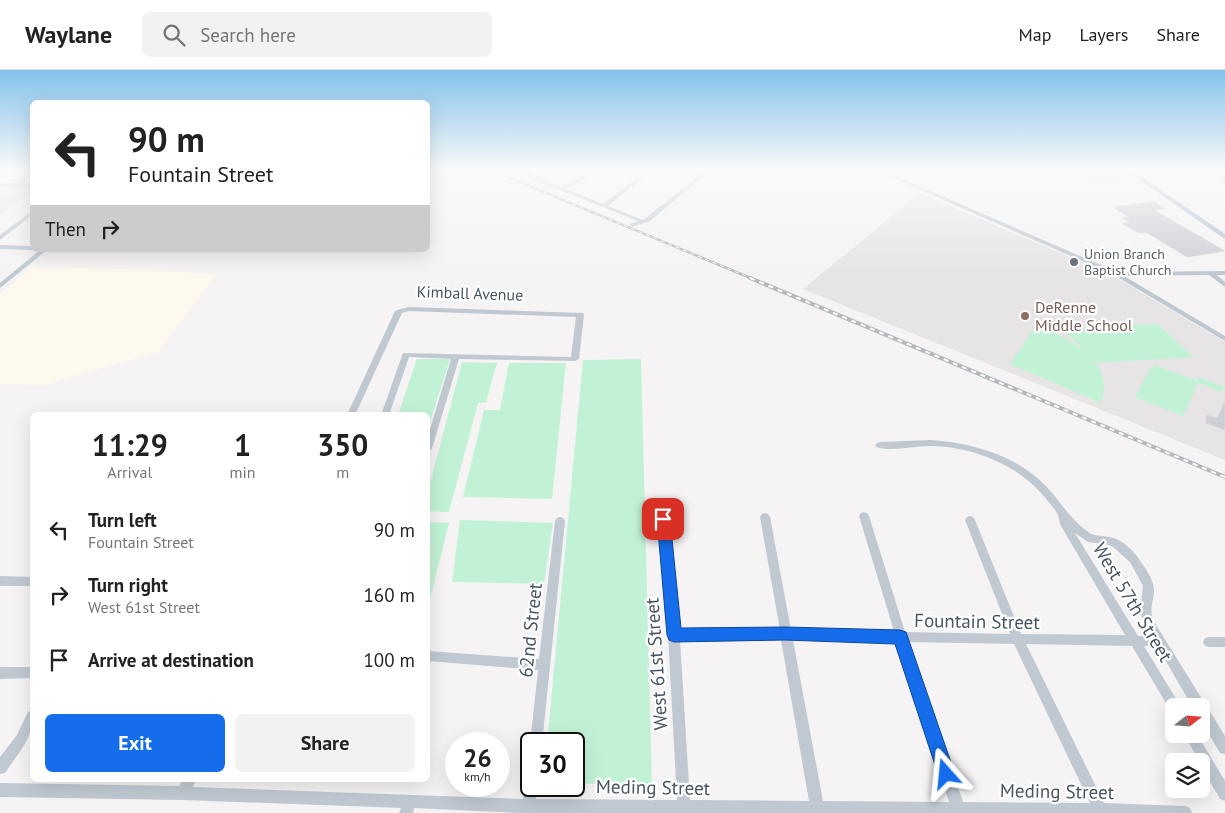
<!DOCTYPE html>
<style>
body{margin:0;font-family:"PT Sans",sans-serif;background:#f2f2f2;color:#222;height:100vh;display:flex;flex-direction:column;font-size:19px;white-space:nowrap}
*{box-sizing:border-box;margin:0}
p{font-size:16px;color:#767676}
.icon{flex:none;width:28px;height:28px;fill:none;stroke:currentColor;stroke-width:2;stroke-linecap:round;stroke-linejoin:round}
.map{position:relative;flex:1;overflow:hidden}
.sheet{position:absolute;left:30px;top:342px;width:400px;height:370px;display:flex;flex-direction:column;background:#fff;border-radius:8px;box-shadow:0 5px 20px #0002}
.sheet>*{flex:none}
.hud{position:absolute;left:30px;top:30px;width:400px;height:152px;border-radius:8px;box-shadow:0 5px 20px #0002;background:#fff;color:#222;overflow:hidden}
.needle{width:32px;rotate:73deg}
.tools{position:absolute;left:1165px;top:628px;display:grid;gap:10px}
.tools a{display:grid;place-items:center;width:45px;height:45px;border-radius:8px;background:#fff;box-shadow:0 5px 20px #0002;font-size:25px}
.speed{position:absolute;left:445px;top:662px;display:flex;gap:10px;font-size:25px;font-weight:700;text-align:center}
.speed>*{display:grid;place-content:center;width:65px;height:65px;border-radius:50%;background:#fff;box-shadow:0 5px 20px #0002;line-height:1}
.speed small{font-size:12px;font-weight:400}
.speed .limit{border:2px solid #111;border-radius:8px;background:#fff;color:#111}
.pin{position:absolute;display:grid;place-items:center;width:42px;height:42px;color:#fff;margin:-21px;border-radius:10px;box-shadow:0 2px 8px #0006}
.me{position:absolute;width:55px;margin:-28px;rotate:342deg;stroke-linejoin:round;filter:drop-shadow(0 0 4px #0008)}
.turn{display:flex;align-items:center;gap:18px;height:105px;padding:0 15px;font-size:22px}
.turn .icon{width:65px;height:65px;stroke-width:2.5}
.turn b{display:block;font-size:35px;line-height:42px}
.then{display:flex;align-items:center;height:48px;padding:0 15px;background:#0003;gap:10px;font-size:19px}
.eta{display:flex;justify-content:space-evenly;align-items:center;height:85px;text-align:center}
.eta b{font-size:30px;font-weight:700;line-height:35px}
.cta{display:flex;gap:10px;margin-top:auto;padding:10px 15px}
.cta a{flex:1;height:58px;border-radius:8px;background:#166deb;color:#fff;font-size:20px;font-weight:700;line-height:58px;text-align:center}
.cta a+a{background:#f2f2f2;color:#222}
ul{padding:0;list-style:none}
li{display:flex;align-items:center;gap:15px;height:65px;padding:0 15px}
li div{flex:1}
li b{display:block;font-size:19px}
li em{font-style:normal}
header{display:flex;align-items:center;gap:30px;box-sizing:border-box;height:70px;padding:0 25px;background:#fff;border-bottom:1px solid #e0e0e0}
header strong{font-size:24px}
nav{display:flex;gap:28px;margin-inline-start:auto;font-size:18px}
.search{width:350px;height:45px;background:#f2f2f2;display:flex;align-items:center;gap:12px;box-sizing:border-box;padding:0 18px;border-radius:8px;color:#767676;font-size:19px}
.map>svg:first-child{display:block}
.commercial{fill:#fdf9ee}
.education{fill:#e6e4e5}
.green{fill:#c2f2d6}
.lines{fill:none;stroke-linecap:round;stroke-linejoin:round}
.stream{stroke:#8ed8ef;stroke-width:1}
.building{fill:#cdcfd5;stroke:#d7d9de}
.minor{fill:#c0c9d2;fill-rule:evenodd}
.major{fill:#b2c1d1;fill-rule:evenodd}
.rail-far1-casing{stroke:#b5b8bd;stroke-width:2.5}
.rail-casing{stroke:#b5b8bd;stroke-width:4}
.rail-far1{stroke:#fff;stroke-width:1;stroke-dasharray:4;stroke-linecap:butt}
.rail{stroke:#fff;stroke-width:2;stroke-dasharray:5;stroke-linecap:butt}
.route{fill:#166deb;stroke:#0e4799}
.worship-dot{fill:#6b7280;stroke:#fff;stroke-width:2}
.education-dot{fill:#8d6e63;stroke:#fff;stroke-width:2}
.labels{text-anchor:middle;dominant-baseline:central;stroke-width:4.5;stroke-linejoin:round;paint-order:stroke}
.far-worship-label{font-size:14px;fill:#5b616d;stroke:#fff;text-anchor:start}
.street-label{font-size:16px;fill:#495561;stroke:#fff}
.education-label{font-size:16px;fill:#785e54;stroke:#fff;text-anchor:start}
.near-street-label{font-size:19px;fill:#495561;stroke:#fff}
</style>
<header>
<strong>Waylane</strong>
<div class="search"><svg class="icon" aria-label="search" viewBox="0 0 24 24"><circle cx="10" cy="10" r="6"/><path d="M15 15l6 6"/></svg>Search here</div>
<nav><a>Map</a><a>Layers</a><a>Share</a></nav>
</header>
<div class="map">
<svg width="1225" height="743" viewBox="0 0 1225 743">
<rect width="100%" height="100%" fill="#f5f3f3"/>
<path class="commercial" d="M32,197L128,199L217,204L158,282L44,315L0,314V224Z"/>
<path class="education" d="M0,116L32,117V122L0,145Z
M920,123L1114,206L1225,272V390L803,219Z"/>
<path class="green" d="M1076,100H1112L1128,111L1092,113Z
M1037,254C1062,267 1105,284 1104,318C1104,323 1102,329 1101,333L1010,294Z
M1157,254L1194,287L1097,293L1061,258Z
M417,289H450L428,358V345H398Z
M641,289L652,716L574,713V674H547L583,290Z
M462,292L497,293L486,332L478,333L449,442L428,441V421Z
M509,293H566L552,429L463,427L484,340H500Z
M1155,295L1197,311L1199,307L1224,317L1222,322L1198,313L1183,346L1135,327L1150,298Z
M460,450L553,453L544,514L452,512Z
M428,452L449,453L430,529H428Z"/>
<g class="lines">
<path class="stream" d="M1166,100L1225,112
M715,102L767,107L863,100"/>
</g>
<path class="building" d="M1154,132L1166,139L1154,140L1225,181L1187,187L1146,162L1139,163L1123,154L1129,152L1123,148L1129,147L1113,137Z
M1225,332V360L1206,353V345L1217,348Z"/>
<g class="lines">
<path class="minor" d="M529,100H534L532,105L561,117L594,100H601L566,119L603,134L647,100H653L608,136L643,150L700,105L689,100H697L703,103L705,100H711L650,151L632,157L630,156V154L638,151L527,107Z
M875,100H882L1117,202L1225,201V205H1217L1225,212V217L1209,205L1124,206L1225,266V271L1114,205Z
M1211,100H1217L1225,106V111Z
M30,102H32V105L22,113H32V117H0V113H15Z
M32,141V145L0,170V165Z
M0,175L32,176V180L0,179Z
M40,180H47L0,218V213Z
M409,237L583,243L584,245L579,289L575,291L459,289L432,378L431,380L428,381V366L451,289L409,287L389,345H381L403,283L571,287L576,247L409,241L402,243L355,345H347L395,241L397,240Z
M931,370C972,373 1016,385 1046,416C1060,431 1070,449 1087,461C1094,467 1100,465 1109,467C1123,469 1134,481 1141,492C1146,499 1154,511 1154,520C1154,532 1149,537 1153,550L1225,666V684L1220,683L1201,651V636H1192L1157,576H1144L1178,632L1180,636H1174V642L1170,640L1132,576L1026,574L1104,733L1185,736L1190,738L1192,743H521L414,738L413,743H399L401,738L183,730L0,727V713L179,716L182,710H196L193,717L523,729L526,710L531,708V716H537L536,729L677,730L668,565L658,449L660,446L663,445L666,446L668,449L679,560H780L760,447L762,444L765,443L768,444L770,447L791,560L894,561L859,446L861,443L864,442L867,443L869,446L905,562L1010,564L965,450L967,447L970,446L973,447L975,450L1021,564L1125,565L1061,456C1059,452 1059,448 1058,445C1056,440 1050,434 1047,430C1020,395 972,376 929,376C912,376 893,382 876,377L875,375L879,372ZM1075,463L1088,472L1109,475L1113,477L1130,492L1143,516L1140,542L1143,551L1151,566H1138ZM680,570H781L809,731L690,730ZM793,570L897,572L949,732L823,731ZM908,572L1014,574L1090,733L963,732Z
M560,447L563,448L565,451L542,674H531V678L530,674L538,600L428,591V581L539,589L555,451L557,448Z
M0,506L32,507V516H0Z
M1209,567H1225V577H1209L1205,576L1203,572L1205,568Z
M0,597H32V608L0,609Z
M32,640C36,666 19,682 5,703L0,704V687L17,665L28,642Z
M1184,664H1197L1225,711V731L1220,729L1201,696V691H1199Z"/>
<path class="major" d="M1125,100H1132L1225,164V169Z"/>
<g class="rail-far1-casing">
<path id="rail-far1" d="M491,100L753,209"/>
</g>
<g class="rail-casing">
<path id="rail" d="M750,208L1225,407"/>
</g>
<use href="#rail-far1" class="rail-far1"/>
<use href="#rail" class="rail"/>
</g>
<linearGradient id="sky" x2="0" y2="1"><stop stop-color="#84c2eb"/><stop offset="0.49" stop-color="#fafafa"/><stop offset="1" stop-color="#fafafa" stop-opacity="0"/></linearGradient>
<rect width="1225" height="204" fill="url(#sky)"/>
<path class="route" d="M663,444L668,445L670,449L681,558L785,557L900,560L906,562L955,704L952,710L946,713L940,710L895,574L785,570L674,572L669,570L667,565L657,449L659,445Z"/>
<circle class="worship-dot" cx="1074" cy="192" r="5"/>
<circle class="education-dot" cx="1025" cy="246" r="5"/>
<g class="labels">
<g class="far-worship-label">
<text x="1084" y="184">Union Branch<tspan x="1084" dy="16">Baptist Church</tspan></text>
</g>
<g class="street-label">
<text transform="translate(470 223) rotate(2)">Kimball Avenue</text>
</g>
<g class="education-label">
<text x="1035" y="237">DeRenne<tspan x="1035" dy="18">Middle School</tspan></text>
</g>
<g class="near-street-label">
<text transform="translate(1133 532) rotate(59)">West 57th Street</text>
<text transform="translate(977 551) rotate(1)">Fountain Street</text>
<text transform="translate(530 560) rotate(-84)">62nd Street</text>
<text transform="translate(656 594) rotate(-94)">West 61st Street</text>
<text transform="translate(653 717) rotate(1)">Meding Street</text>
<text transform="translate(1057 721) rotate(1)">Meding Street</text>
</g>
</g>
</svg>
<div class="tools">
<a><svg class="needle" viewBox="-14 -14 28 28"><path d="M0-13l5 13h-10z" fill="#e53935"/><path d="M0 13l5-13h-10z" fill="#767676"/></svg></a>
<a><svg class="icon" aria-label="layers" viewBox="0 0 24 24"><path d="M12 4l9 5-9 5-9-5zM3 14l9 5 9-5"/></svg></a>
</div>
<div class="speed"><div>26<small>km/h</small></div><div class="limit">30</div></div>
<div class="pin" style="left:663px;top:449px;background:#d93025"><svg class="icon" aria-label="arrive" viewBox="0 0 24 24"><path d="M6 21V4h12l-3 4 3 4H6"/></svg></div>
<svg class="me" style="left:946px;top:704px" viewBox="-20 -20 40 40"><path d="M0-17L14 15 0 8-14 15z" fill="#166deb" stroke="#fff" stroke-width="4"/></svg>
<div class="hud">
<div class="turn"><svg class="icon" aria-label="left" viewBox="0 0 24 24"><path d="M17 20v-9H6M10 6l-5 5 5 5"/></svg><div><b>90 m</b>Fountain Street</div></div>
<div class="then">Then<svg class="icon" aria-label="right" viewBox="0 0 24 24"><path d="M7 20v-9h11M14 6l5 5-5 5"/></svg></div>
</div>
<section class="sheet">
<div class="eta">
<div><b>11:29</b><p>Arrival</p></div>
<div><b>1</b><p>min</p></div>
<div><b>350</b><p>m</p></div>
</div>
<ul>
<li><svg class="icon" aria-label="left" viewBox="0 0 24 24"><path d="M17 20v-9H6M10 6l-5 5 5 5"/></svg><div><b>Turn left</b><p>Fountain Street</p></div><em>90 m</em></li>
<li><svg class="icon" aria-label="right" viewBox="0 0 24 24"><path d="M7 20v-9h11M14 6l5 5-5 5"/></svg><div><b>Turn right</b><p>West 61st Street</p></div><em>160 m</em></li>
<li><svg class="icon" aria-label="arrive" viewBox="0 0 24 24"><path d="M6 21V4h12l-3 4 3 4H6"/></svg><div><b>Arrive at destination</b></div><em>100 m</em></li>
</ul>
<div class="cta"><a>Exit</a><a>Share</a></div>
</section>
</div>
